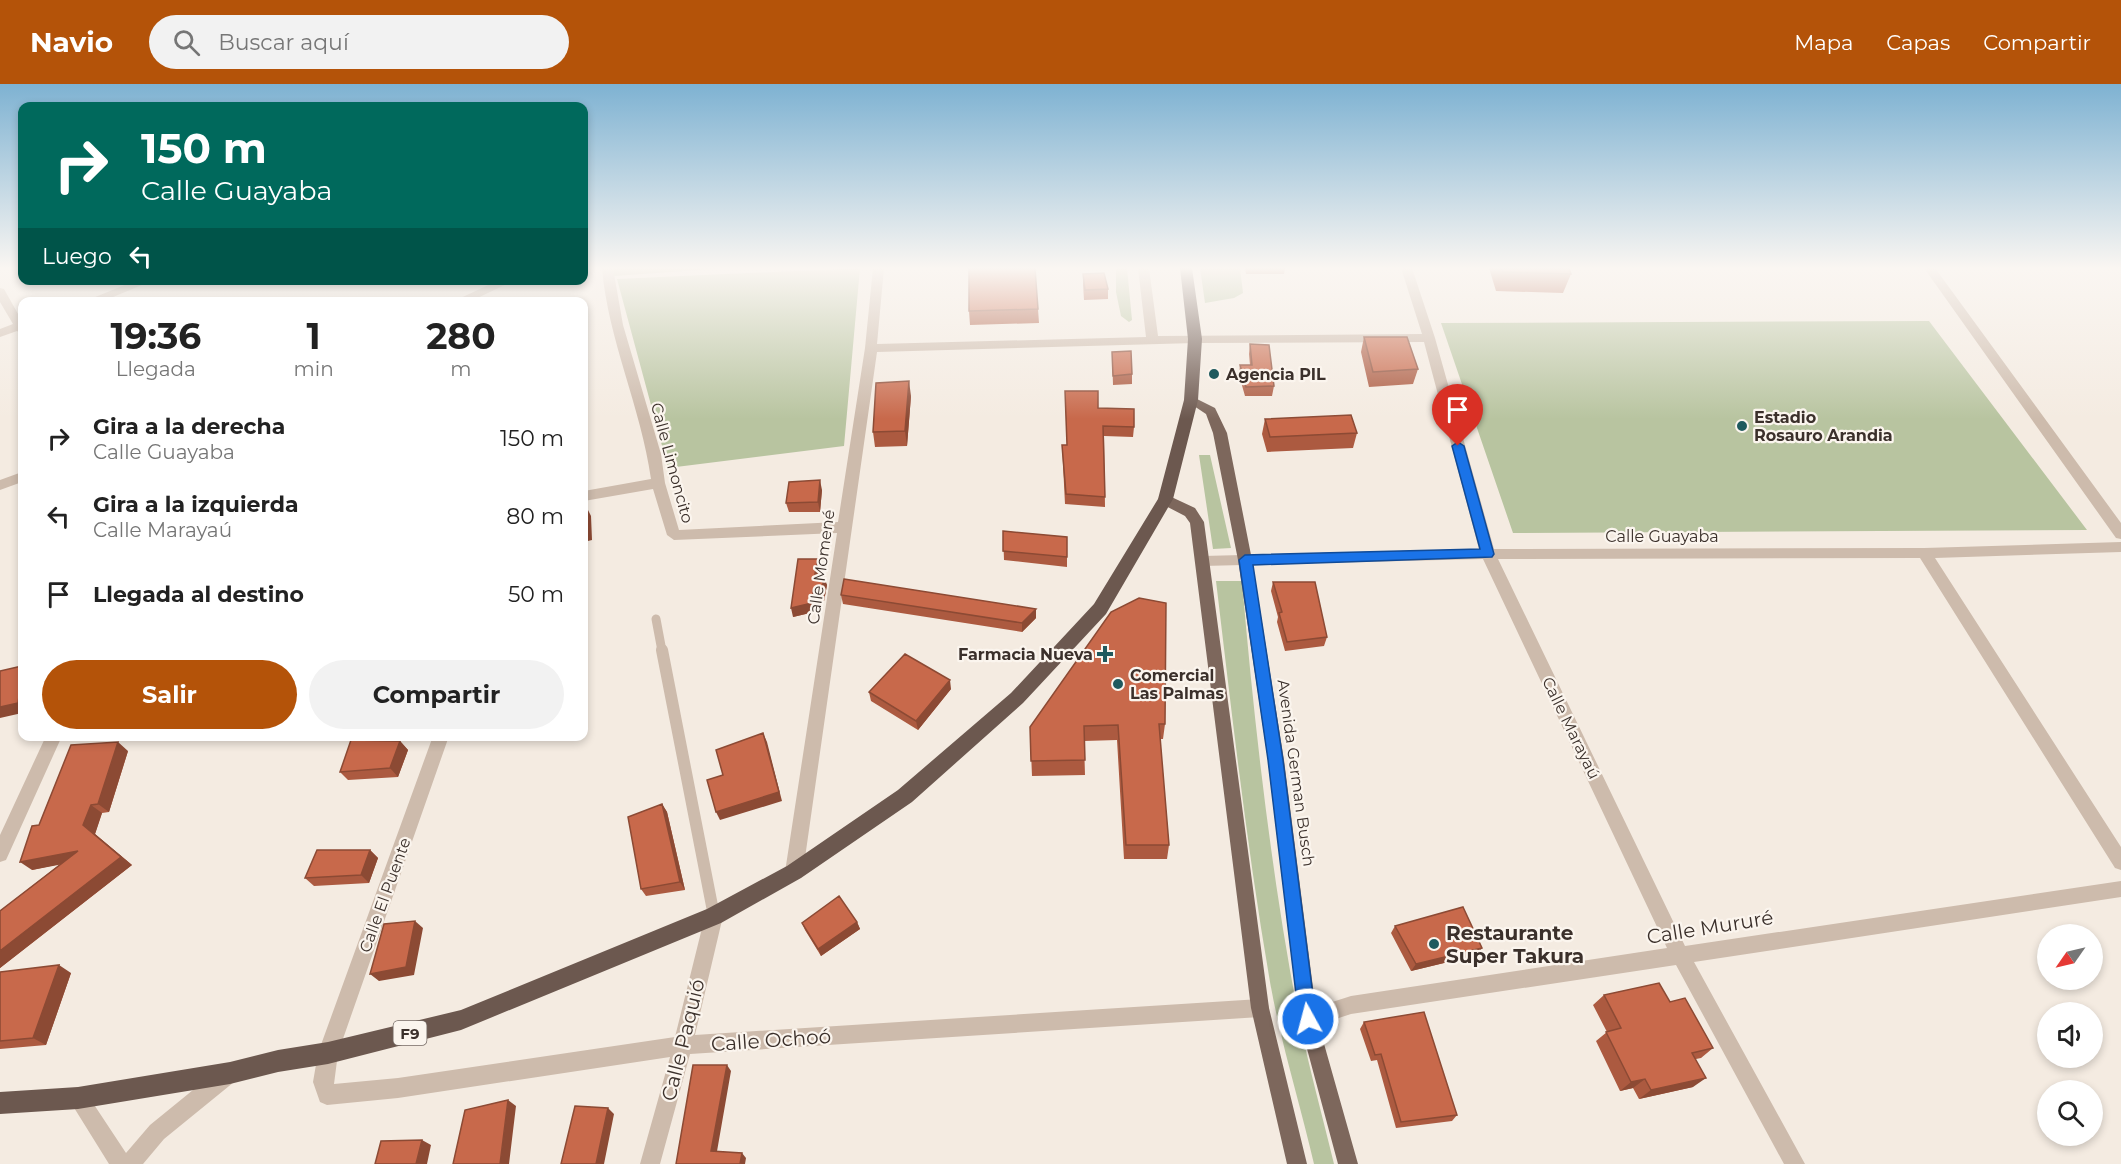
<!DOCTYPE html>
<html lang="es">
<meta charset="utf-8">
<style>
body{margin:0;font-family:Montserrat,sans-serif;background:#f2f2f2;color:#222;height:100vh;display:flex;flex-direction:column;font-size:22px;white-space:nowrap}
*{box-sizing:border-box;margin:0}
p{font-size:20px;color:#767676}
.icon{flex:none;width:33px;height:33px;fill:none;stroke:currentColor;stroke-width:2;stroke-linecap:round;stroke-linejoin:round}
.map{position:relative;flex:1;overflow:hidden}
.panel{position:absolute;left:18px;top:213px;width:570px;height:444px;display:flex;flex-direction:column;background:#fff;border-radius:12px;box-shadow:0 3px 9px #0003}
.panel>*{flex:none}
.hud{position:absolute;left:18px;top:18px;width:570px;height:183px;border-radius:12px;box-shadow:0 3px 9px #0003;background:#00695c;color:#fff;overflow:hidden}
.needle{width:39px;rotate:236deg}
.buttons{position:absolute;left:2037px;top:840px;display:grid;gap:12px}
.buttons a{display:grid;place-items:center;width:66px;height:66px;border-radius:50%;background:#fff;box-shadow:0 3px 9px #0003;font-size:30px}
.pin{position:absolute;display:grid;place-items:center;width:51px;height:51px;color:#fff;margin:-62px -26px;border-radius:50% 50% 50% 0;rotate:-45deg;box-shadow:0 0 6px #0007}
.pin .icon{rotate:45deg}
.me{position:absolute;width:66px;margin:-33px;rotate:353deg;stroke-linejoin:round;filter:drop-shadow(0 0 4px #0008)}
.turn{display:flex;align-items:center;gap:21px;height:126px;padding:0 24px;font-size:27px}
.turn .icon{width:78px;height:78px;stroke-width:2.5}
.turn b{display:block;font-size:42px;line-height:51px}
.then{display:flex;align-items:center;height:57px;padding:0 24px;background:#0003;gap:12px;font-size:22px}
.eta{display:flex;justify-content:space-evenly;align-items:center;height:102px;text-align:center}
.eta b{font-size:36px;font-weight:700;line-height:42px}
.button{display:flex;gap:12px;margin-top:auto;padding:12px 24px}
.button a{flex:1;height:69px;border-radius:36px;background:#b45309;color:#fff;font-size:24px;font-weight:700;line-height:69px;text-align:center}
.button a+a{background:#f2f2f2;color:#222}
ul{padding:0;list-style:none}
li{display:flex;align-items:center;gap:18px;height:78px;padding:0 24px}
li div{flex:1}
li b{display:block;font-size:22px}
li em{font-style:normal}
header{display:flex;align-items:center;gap:36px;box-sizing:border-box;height:84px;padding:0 30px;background:#b45309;color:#fff}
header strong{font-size:28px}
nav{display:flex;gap:33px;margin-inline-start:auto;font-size:21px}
.search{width:420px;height:54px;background:#f2f2f2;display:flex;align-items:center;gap:15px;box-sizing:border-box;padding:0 21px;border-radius:33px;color:#767676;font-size:22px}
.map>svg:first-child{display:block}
.green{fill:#b8c4a0}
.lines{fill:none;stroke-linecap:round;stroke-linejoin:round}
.service-far1{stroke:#cdbbac;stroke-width:9}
.service{stroke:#cdbbac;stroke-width:12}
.minor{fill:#cdbbac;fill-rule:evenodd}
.primary{fill:#7d675c;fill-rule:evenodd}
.trunk{fill:#6c584f;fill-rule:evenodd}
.wall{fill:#ac5a40}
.shaded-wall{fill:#8c4a34}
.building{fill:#c8694b;stroke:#8c4a34;stroke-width:1.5}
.route{fill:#1a73e8;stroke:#114b97;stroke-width:1.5}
.poi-dot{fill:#1f5a5e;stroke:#fbf5ee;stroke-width:2}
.labels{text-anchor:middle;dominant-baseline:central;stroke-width:4.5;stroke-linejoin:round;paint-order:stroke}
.shield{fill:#fbf5ee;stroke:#756b66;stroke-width:1.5}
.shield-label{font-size:15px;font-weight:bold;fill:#3b302b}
.poi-label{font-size:16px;font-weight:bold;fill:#3b302b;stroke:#fbf5ee;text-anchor:start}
.street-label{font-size:16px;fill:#3b302b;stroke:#fbf5ee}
.near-street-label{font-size:20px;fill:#3b302b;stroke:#fbf5ee}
.near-poi-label{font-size:20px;font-weight:bold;fill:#3b302b;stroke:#fbf5ee;text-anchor:start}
</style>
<header>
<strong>Navio</strong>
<div class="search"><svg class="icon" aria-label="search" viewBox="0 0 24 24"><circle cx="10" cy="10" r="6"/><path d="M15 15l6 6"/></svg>Buscar aquí</div>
<nav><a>Mapa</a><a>Capas</a><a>Compartir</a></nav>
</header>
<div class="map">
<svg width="2121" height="1080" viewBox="0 0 2121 1080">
<rect width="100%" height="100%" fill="#f4ebe1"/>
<path class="green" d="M613,184H728L614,192Z
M860,184L844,362L668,384L617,195Z
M1116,184H1127L1132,236L1129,238L1121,232L1116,208Z
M1200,184H1240L1243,209L1234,214L1205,219Z
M1929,237L2087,446L1513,449L1441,239Z
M1199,371H1210L1231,464L1213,465Z
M1216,497H1242C1254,639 1271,789 1298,930C1308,980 1322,1030 1334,1080H1314C1300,1019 1281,960 1270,898C1247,765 1232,631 1216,497Z"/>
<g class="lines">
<path class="service-far1" d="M656,535L662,567"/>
<path class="service" d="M662,566L714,832"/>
<path class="minor" d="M602,184H613L623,241L661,370L665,399L679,446L838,438L865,264L873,184H884L877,260L1146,253L1138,184H1149L1158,252L1422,250L1401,184H1412L1435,254L1494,465L1924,464L2121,458V468L1935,474L2121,763V786L2115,784L1920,474L1498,475L1685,862L2121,797V813L1694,878L1805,1080H1784L1676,881L1351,930L1308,944L1301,942L1299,935L1301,928L1351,912L1667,864L1483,475L1203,482L1196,477L1203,472L1479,465L1424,258L1195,259L877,268L803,788L800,794L794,796L788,794L785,788L837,449L674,456L667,451L653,405L584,417V407L651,395C641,323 608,256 602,184Z
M1924,184H1935L2121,439V455L2116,454Z
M137,196H154L101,218H83Z
M499,196H515L469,218H452Z
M0,204L4,205L22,237V250L17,247L0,253V245L13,240L0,218Z
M22,388V398L0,406V396Z
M46,652H62L6,776L0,778V751Z
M433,652H449L338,969L334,1000L398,994L675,953L705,832L708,826L714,824L720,826L723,832L695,951L1260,915L1267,917L1269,924L1267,931L1260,933L690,970L660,1080H640L670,973L398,1014L327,1021L320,1018L313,998L318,969Z
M227,981L234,984L237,991L234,998L164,1055L143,1080H109L68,1014L71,1007L78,1004L85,1007L126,1069L150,1041L220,984Z"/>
<path class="primary" d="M1191,312L1215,324L1227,349L1252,476L1284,676L1317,935L1358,1080H1338L1299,935L1268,676L1238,476L1213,349L1206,330L1185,316Z
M1165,410L1195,424L1204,438L1269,924L1307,1080H1287L1251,924L1190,439L1185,432L1160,419L1158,415Z"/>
<path class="trunk" d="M1180,184H1192L1202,255L1198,316L1173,415L1106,530L1023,619L912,718L801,794L721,839L461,946L328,980L278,988L230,1000L78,1025L0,1030V1008L78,1003L230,978L278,966L328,958L461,926L707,825L787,782L898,706L1011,609L1094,520L1158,415L1184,316L1188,255Z"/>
</g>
<path class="wall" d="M1245,184H1285L1284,190H1246Z
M1489,184H1569L1571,190L1563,209L1496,207Z
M1083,191L1108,205V215L1084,216L1083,200Z
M1038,225L1039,239L970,241L969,227Z
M1364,253L1418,285L1413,300L1369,303L1361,268Z
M1250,260L1274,302L1272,312H1245L1239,291L1240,281H1250L1249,270Z
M1112,268L1132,290V300L1113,301Z
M911,312L907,362L875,363L873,348Z
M1098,324L1134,343L1133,353L1104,352L1105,423L1065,420L1062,361H1067Z
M1265,335L1357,349L1353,364L1267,368L1262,350Z
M822,406L820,428H789L786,419Z
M1003,447L1067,453V483L1004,476Z
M818,475L821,485L819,491L827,501L824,517L816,516L814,528L793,533Z
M1273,498L1327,553L1324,562L1285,567L1277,538L1278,533L1271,507Z
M841,511L1036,525V534L1022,548L843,520Z
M951,605L918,646L871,617L869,608Z
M1165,640L1163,655H1160L1169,761L1167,775H1124L1117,656L1084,657L1085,691L1032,692L1030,643Z
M400,657L408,666L398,693L348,696L340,688Z
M128,667L109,728L102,729L95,750L132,781L0,884V827L60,780L32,786L39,741Z
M662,720L667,728L685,806L646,812L641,805Z
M370,766L378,774L369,799L314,802L305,794Z
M857,838L860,845L821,872L805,846L802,839Z
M1395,842L1482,864L1477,871L1411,887L1391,849Z
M0,888L71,889L46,961L0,965Z
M1604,911L1670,918L1713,964L1701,974L1696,975L1693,1003L1639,1015L1633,1004L1620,1007L1596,957L1607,948L1593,921Z
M1364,938L1457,1031L1452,1037L1396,1044L1377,976L1371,977L1360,945Z"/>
<path class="shaded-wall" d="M909,297L911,312L907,362L905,347Z
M820,396L822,406L820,428L818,418Z
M586,422L591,432L592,456L584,458V447Z
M818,475L821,485L818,500L815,490Z
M824,492L827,501L824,517L822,507Z
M813,506L816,516L814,528L793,533L791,524Z
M1036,525V534L1022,548V539Z
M22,593V629L0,634V623Z
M950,596L951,605L918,646L916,637Z
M763,649L767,658L782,717L720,736L716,728Z
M400,657L408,666L398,693L390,684Z
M118,658L128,667L109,728L98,720Z
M662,720L667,728L685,806L680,798Z
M91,721L102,729L95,750L132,781L0,884V867L121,773L83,741Z
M370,766L378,774L369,799L361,791Z
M78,767L89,775L32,786L20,778Z
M415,837L423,844L414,891L379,897L370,890Z
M857,838L860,845L821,872L818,865Z
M1482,864L1477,871L1411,887L1416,880Z
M59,881L71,889L46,961L33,954Z
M727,981L731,987L716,1073L711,1067Z
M1706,994L1693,1003L1639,1015L1651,1006Z
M1645,995L1633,1004L1620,1007L1631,998Z
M508,1016L516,1022L509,1080H500Z
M608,1024L614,1030L604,1080H596Z
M422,1056L431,1061L427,1080H416Z
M742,1069L746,1074L745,1080H740Z"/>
<path class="building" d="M969,184H1035L1038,225L969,227Z
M1501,184H1569L1571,190L1503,188Z
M1104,189L1108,205L1085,206L1083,190Z
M1364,253H1407L1418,285L1373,288Z
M1250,260L1269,261L1274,302L1246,303L1240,281H1252Z
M1131,267L1132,290L1113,292L1112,268Z
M909,297L905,347L873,348L876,299Z
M1065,307H1098V324L1134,325V343L1103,342L1105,413L1066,410L1062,361H1067Z
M1351,331L1357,349L1270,353L1265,335Z
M820,396L818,418L786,419L789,398Z
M586,422L588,446L584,447V423Z
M1003,447L1067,453V473L1003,467Z
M798,475H818L815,490L824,492L822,507L813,506L812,519L791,524Z
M844,495L1036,525L1022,539L841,511Z
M1273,498H1315L1327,553L1287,558L1279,529L1282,528Z
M1139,514L1166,519L1165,640H1159L1169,761H1126L1118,641L1084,642L1085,676L1031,677L1030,643L1111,528Z
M905,570L950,596L916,637L869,608Z
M22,582V593L18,619L0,623V587Z
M763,649L779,708L716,728L707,696L723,691L716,666Z
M351,656L400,657L390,684L340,688Z
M118,658L98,720L91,721L83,741L121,773L0,867V827L78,767L20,778L32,742L39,741L71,661Z
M662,720L680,798L641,805L628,733Z
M317,766H370L361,791L305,794Z
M839,812L857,838L818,865L802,839Z
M1463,823L1482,864L1416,880L1395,842Z
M415,837L406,883L370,890L384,840Z
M59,881L33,954L0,957V888Z
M1659,899L1670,918L1685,914L1713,964L1692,969L1706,994L1651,1006L1645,995L1631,998L1606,948L1621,944L1604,911Z
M1424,928L1457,1031L1401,1038L1381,970L1375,971L1364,938Z
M693,981H727L711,1067L742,1069L740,1080H676Z
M508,1016L500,1080H453L465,1026Z
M575,1022L608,1024L596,1080H561Z
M422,1056L416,1080H375L381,1057Z"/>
<linearGradient id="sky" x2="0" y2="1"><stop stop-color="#7eb2d2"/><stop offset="0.55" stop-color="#faf6f2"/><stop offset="1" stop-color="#faf6f2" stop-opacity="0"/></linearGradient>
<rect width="2121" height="335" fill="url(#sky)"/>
<path class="route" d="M1458,358L1464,362L1494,470L1492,473L1253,481L1283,676L1316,935L1314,941L1308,944L1302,941L1299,935L1268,676L1239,476L1245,471L1480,465L1452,362Z"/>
<g class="poi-dot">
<circle cx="1214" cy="290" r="6"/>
<circle cx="1742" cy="342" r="6"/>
<path d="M1102 561h6v6h6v6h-6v6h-6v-6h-6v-6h6z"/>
<circle cx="1118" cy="600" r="6"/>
<circle cx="1434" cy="860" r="6"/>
</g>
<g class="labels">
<rect class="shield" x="393.5" y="937" width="33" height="24" rx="4.5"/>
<g class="shield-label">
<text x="410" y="949">F9</text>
</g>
<g class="poi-label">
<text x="1226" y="290">Agencia PIL</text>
<text x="1754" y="333">Estadio<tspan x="1754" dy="18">Rosauro Arandia</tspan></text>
<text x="1093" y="570" text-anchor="end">Farmacia Nueva</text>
<text x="1130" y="591">Comercial<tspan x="1130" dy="18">Las Palmas</tspan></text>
</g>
<g class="street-label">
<text transform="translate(672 379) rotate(75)">Calle Limoncito</text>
<text x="1662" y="452">Calle Guayaba</text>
<text transform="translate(821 483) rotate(-82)">Calle Momené</text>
<text transform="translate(1571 644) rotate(64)">Calle Marayaú</text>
<text transform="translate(1296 689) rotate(82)">Avenida German Busch</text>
<text transform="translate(385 811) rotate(-70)">Calle El Puente</text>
</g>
<g class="near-street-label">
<text transform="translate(1710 843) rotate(-9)">Calle Mururé</text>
<text transform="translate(683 956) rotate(-76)">Calle Paquió</text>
<text transform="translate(771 956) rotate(-4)">Calle Ochoó</text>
</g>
<g class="near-poi-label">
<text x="1446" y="849">Restaurante<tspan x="1446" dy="23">Super Takura</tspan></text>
</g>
</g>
</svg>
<div class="buttons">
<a><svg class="needle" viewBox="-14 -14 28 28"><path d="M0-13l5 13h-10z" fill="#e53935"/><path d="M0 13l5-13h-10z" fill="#767676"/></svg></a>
<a><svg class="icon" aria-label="sound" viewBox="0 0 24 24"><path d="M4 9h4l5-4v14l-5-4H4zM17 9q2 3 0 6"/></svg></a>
<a><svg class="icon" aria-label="search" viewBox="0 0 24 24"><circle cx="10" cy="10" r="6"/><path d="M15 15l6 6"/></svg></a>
</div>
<div class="pin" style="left:1458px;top:362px;background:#d93025"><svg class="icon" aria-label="arrive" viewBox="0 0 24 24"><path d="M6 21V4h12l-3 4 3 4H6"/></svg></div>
<svg class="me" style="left:1308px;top:935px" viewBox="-20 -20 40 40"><circle r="17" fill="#1a73e8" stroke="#fff" stroke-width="3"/><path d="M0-11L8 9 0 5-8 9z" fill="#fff"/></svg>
<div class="hud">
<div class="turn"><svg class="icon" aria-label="right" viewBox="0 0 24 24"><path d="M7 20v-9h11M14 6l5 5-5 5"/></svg><div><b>150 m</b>Calle Guayaba</div></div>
<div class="then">Luego<svg class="icon" aria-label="left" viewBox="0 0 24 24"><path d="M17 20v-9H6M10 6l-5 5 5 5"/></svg></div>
</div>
<section class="panel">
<div class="eta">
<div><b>19:36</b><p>Llegada</p></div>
<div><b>1</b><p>min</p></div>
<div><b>280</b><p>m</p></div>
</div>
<ul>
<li><svg class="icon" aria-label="right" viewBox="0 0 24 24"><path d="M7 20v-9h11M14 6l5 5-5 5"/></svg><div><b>Gira a la derecha</b><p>Calle Guayaba</p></div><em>150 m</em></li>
<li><svg class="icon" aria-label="left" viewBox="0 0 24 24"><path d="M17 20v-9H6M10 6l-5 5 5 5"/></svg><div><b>Gira a la izquierda</b><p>Calle Marayaú</p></div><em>80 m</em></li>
<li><svg class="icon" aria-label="arrive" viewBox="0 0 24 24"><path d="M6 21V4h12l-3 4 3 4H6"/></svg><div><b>Llegada al destino</b></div><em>50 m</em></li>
</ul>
<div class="button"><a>Salir</a><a>Compartir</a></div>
</section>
</div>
